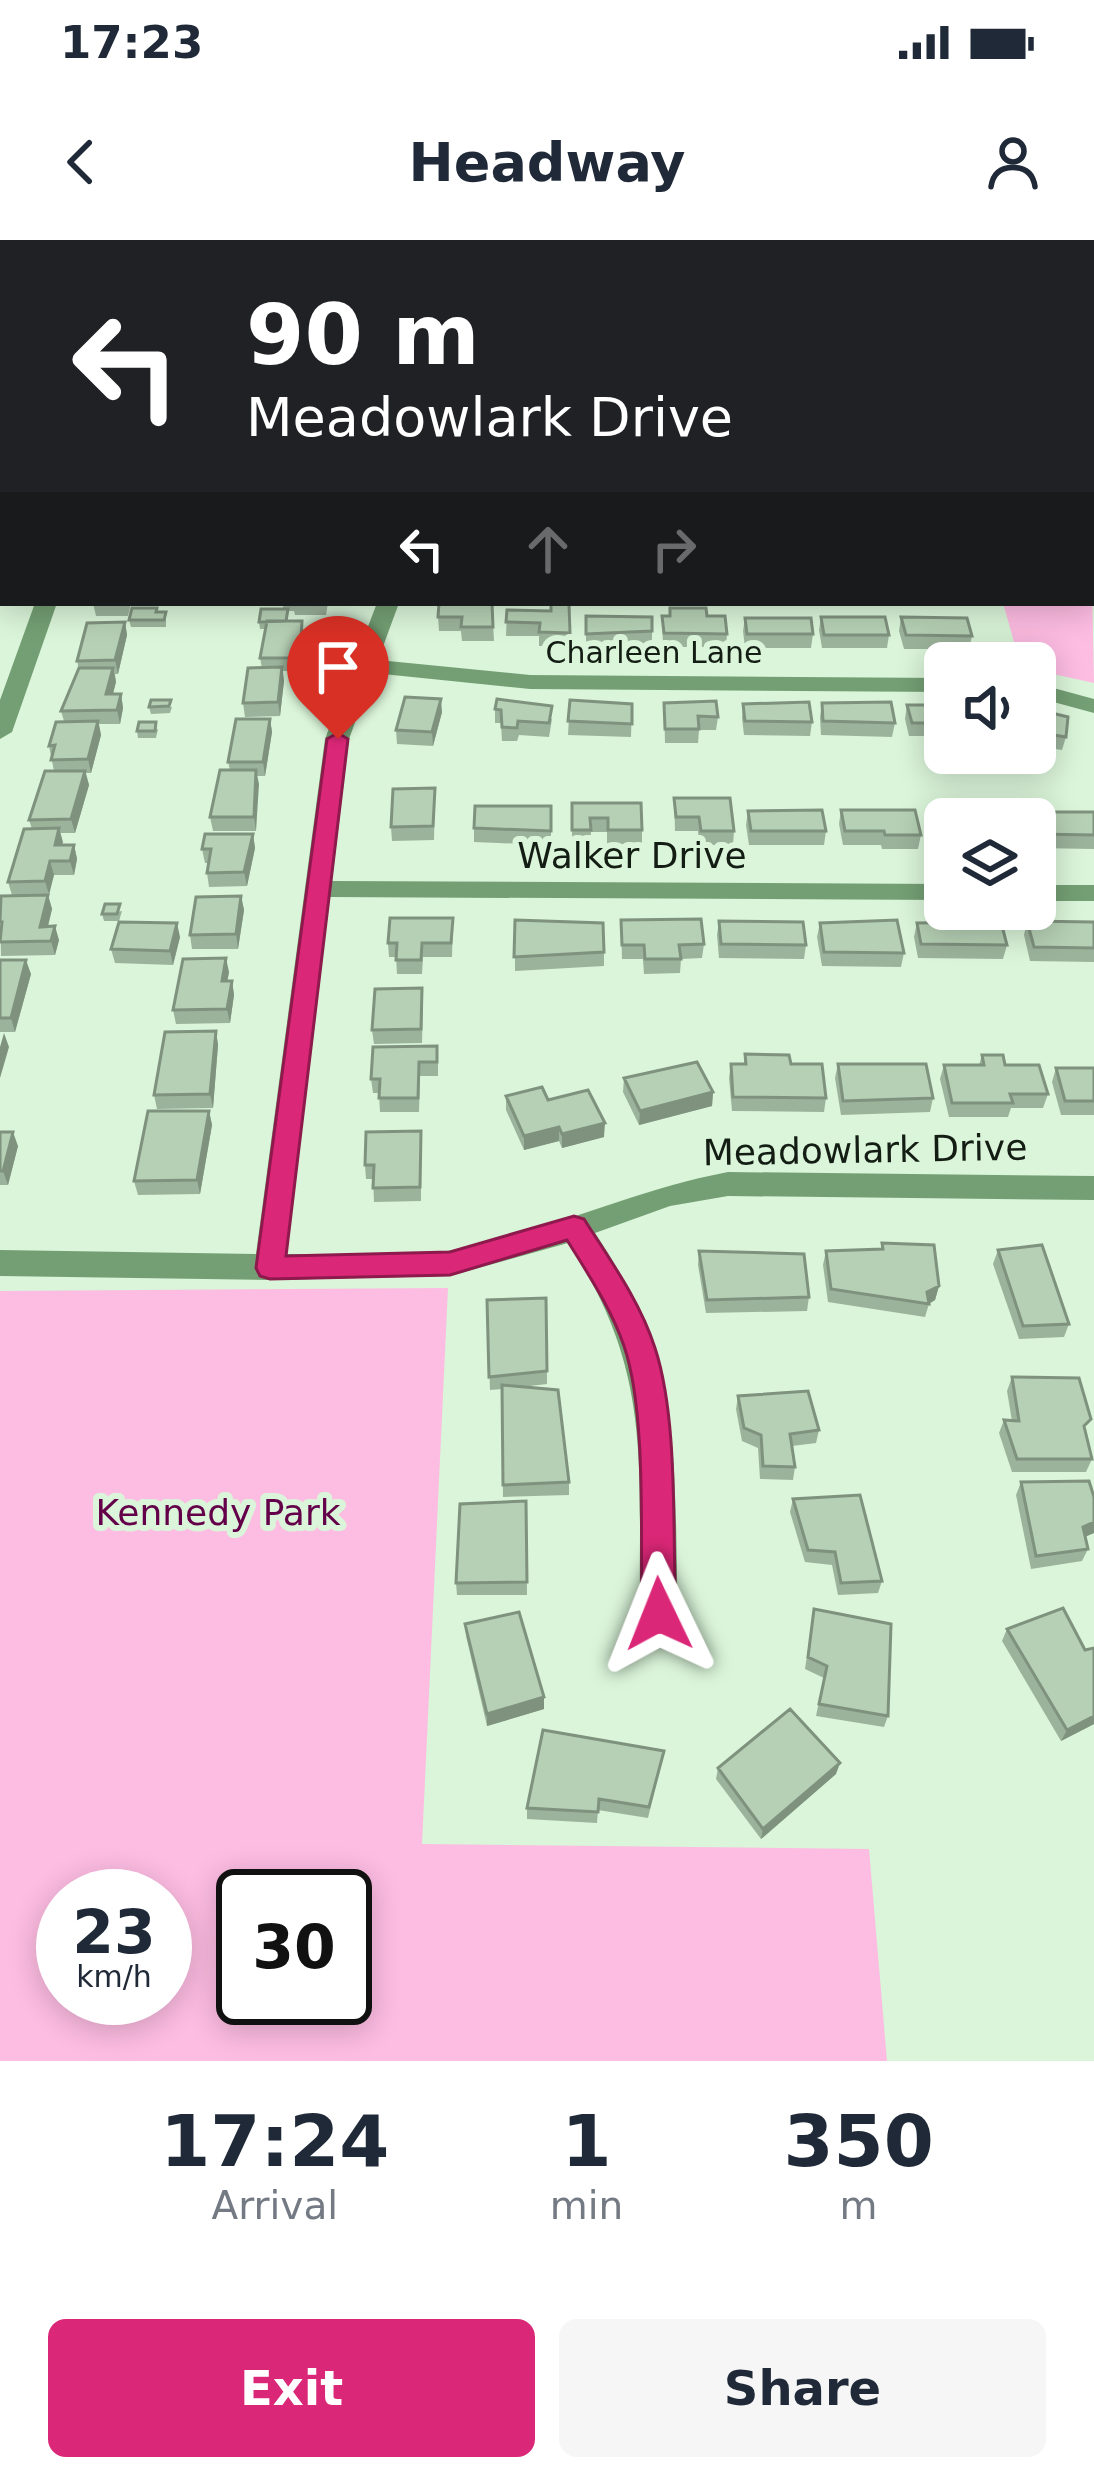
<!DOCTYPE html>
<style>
body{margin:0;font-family:"DejaVu Sans",sans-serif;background:#f6f6f7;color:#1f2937;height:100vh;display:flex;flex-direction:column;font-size:45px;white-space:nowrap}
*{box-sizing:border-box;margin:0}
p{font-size:39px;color:#747a83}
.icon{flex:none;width:66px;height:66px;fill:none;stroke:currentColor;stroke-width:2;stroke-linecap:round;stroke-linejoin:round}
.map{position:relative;height:1821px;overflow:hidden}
.details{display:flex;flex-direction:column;background:#fff;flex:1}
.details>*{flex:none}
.hud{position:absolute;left:0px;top:0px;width:1095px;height:366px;box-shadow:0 6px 30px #0003;background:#202124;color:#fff;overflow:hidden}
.controls{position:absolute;left:924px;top:402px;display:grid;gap:24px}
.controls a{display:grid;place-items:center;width:132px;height:132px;border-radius:18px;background:#fff;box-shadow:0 6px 30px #0003;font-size:60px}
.speed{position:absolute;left:36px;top:1629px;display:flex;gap:24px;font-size:60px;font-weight:700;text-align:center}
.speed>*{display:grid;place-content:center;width:156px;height:156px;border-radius:50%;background:#fff;box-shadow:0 6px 30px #0003;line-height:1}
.speed small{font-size:30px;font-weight:400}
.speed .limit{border:6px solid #111;border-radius:18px;background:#fff;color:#111}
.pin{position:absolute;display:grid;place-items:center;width:102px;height:102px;color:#fff;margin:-123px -51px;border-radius:50% 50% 50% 0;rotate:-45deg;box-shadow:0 0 12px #0007}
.pin .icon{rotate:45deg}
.me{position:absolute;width:132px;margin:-66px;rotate:358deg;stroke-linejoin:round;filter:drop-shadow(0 0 9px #0008)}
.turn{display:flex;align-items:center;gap:42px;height:252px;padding:0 48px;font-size:54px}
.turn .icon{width:156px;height:156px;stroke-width:2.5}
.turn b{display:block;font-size:84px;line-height:102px}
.lanes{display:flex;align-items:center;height:114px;padding:0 48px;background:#0003;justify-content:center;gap:60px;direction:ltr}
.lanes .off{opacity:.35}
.eta{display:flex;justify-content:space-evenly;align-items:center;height:204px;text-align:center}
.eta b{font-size:72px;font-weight:800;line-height:84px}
.action{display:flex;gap:24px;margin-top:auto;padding:24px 48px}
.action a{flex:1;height:138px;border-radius:18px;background:#db2777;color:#fff;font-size:48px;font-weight:800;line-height:138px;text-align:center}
.action a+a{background:#f6f6f7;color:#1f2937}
.status{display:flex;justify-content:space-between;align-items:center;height:84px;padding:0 60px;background:#fff;direction:ltr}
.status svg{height:33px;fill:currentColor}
header{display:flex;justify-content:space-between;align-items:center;height:156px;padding:0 48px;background:#fff;font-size:54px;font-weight:800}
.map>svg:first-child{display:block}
.green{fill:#fdbce2;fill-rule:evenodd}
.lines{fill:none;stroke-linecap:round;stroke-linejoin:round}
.street{fill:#749f74;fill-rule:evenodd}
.secondary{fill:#367938;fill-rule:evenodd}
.wall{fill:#9cb39b}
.shaded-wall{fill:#7f927e}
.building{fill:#b5d0b4;stroke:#7f927e;stroke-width:3}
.route{fill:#db2777;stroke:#8e194d;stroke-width:3}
.labels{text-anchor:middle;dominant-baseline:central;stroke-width:12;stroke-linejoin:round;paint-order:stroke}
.far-street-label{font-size:30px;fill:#131d13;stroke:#daf5d9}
.street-label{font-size:36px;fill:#131d13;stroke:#daf5d9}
.park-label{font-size:36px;fill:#64004a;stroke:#daf5d9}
</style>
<div class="status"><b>17:23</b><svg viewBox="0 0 49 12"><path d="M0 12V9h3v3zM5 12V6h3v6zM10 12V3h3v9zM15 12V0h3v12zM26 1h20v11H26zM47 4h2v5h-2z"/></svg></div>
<header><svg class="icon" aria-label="back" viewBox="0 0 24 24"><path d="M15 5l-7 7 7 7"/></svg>Headway<svg class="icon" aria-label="person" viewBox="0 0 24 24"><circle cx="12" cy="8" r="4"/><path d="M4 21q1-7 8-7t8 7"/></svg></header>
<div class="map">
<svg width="1094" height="1821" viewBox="0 0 1094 1821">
<rect width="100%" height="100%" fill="#daf5d9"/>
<path class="green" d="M1092,348L1094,443L1035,430V423H1020L1003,363H1092Z
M448,1048L422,1604L869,1609L887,1821H0V1051ZM63,1656H165V1758H63ZM243,1656H345V1758H243Z"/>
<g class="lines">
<path class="street" d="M715,0H731V3H715Z
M966,0H982L983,3H967Z
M999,0H1015L1016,3H1000Z
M0,29H3V39H0Z
M0,135H3V145H0Z
M35,363H57L12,492L0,499V460Z
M377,363H399L378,420L530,435L945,438V452L530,449L373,433L349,499L332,641L945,644V660L330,657L287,1014C341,1013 401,1019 453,1010C548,992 633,950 728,932L1094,936V960L728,956L670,966L595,993C686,1128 673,1220 678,1374L672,1386L659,1391L646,1386L640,1374C638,1226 654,1132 568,1003L450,1036L270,1040L0,1036V1010L256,1014L325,499Z
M1035,443L1094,459V473L1035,457Z
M1035,645H1094V661H1035Z"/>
<path class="secondary" d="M1092,146H1094V156H1092Z
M0,264H3V276H0Z"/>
</g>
<path class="wall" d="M80,0H100L99,3H80Z
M127,0H195L194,3L128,2Z
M886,0H938L937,3H887Z
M93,363H131L128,376H96Z
M283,363H328L326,375H295L294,371H288V381L304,395L302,431H283L284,441L280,476L245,477L243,463L262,428L260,418L266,389H260L259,382L283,369Z
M492,363L494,401H462L461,391H439L438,377Z
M157,368L158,372H166V387H131L129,380Z
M670,368L707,376L727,394L726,407H663L662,376H669Z
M507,370L570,393V406H539V396H506Z
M586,376L652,391V405L586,408Z
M821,377L889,395L887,408H822L819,390Z
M901,377L972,396L969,409H904L899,391Z
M745,378L813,394L811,408H745L743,391Z
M125,382L127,395L118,434H115L116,442L113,454H121L123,468L120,484H99L101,495L91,533H86L89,545L75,593H60L62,605H74L77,619L74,635H54L48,655L52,669L48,687L59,700L55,715L1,716L0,661L12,655L8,642L32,589L29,580L54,531L49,506L64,481L61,471L79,430L77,421Z
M570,460L632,464L631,497L568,495Z
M929,462H945V504H939L937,496H909L905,479L907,465H928Z
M664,463L718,477L716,490H699L698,503H665Z
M822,463L895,483L892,497L821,495L820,477Z
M743,464L812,482L810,496L744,495L742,478Z
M149,467H172L170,473L151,474Z
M495,469L552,479L549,497L519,495L517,501H502L501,483H495Z
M1035,469L1066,497L1062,510L1035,506Z
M442,472L433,506L397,504L396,490Z
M270,479L272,492L265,536H257L256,591H213L210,577L230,530L228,522Z
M158,489L156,498H138L137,491Z
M435,548L434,600L392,601L391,587Z
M674,558L734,591L733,605H699L698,591H675Z
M572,563L642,590V604H607V592H591L590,604H572Z
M551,566V605L474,602V588Z
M841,570L921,595L918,609H882L881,605H843L839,584Z
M748,571L826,591L824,605H749L746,585Z
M1022,572H1094V609L1035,608V579H1020Z
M932,573L945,579V605H933L929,587Z
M253,594L255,608L247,646L209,647L207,633L209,623H205L202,609Z
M241,656L244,670L238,709H192L190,695Z
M122,671L119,681H104L102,674Z
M453,678L452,717H423L422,734H397L396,717H389L388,703Z
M515,680L604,712V726L515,731Z
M621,680L704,704L702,718L681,719L680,733L644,734L643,719H622Z
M719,681L806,705L804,719L719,718L717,695Z
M1027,681L1094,682V722L1030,721L1024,695Z
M820,683L904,713L901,727L822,726L817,697Z
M917,683L1007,705L1003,719L918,718L914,697Z
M180,697L173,725L115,723L111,709Z
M0,720L31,734L15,792H0Z
M229,732L227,741H232L234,755L230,783L176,784L173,770Z
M423,762L422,803L374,804L372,790Z
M216,791L218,805L213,868L157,869L154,855Z
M373,807L438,820V836H420L419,872H380L379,853H373L371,839Z
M745,814L791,824L826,858L824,872L732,871L729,838L731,824H744Z
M982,815L1005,825L1048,854L1043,868H1011L1008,877H949L940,839L944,825H979Z
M838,824L933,858L930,872L841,875L835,838Z
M1056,828H1094V875H1061L1052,842Z
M624,838L713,852L712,866L639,885L623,852Z
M506,856L548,860L604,897L562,908L559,901L524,910L506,870Z
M209,871L212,885L200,954L138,955L134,941Z
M421,891V961L374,962L373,939H366L365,925Z
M0,892L18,906L8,945H0Z
M882,1003L939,1046L935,1060L929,1064L925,1077L828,1062L823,1025L826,1011L881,1009Z
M998,1010L1069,1084L1064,1097L1019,1099L993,1024Z
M699,1011L809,1057L807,1071L706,1073L698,1025Z
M487,1060L547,1131V1144L521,1147L569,1242V1255L503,1257L502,1149L490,1150Z
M1012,1137L1086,1192L1092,1219L1086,1232H1012L999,1193L1004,1180L1012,1181L1007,1151Z
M738,1156L819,1190L816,1203L792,1206L795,1227L793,1240L760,1239L758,1208L742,1201L736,1169Z
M1021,1242L1094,1257V1293L1085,1296L1088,1309L1082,1321L1031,1329L1016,1255Z
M793,1259L882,1341L878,1353L838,1355L832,1325L805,1322L790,1272Z
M526,1261L527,1355H457L456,1343Z
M814,1369L888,1476L884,1487L816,1476L824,1438L805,1429Z
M465,1384L544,1469L487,1486L466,1396Z
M1007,1389L1085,1410L1094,1484L1061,1501L1002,1401Z
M664,1511L648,1578L598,1570L597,1583L527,1579V1568Z
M718,1528L836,1534L761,1599L716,1539Z
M345,1697L363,1707L359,1759L287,1758H345Z"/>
<path class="shaded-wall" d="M302,381L304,395L302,431L300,418Z
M125,382L127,395L118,434L115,420Z
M282,427L284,441L280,476L278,462Z
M113,428L116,442L109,468L106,454Z
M121,454L123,468L120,484L117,470Z
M441,459L442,472L433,506L432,492Z
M270,479L272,492L265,536L263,522Z
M98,481L101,495L91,533L88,519Z
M256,530L259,544L256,591L254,577Z
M85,531L89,545L75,593L71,579Z
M59,588L63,602L58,619L55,605Z
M253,594L255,608L247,646L244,632Z
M74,605L77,619L74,635L70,621Z
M50,621L54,635L49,655L45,641Z
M48,655L52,669L44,701L40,687Z
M241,656L244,670L238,709L236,694Z
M177,683L180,697L173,725L170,711Z
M55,686L59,700L55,715L51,701Z
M226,718L229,732L225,755L222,741Z
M26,720L31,734L15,792L11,778Z
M232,741L234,755L230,783L227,769Z
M216,791L218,805L213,868L210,854Z
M4,793L9,807L0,838V807Z
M713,852L712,866L639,885L640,871Z
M209,871L212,885L200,954L197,940Z
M605,883L604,897L562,908V894Z
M559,887V901L524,910V896Z
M13,892L18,906L8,945L3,931Z
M939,1046L935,1060L928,1064L927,1052Z
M1094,1282V1293L1078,1300L1083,1287Z
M544,1457V1469L487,1486V1474Z
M1094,1476V1484L1061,1501L1067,1490Z
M840,1523L836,1534L761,1599L763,1589Z
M360,1697L363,1707L359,1759L357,1749Z"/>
<path class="building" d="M146,0H178L177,3H145Z
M240,0H276L275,3H239Z
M288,0H320L319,3H287Z
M334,0H369V3H333Z
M474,0H506V3H474Z
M526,0H561V3H526Z
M568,0H596L597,3H568Z
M615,0H647V3H616Z
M770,0H790L791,3H771Z
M439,363H492L493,387H461L462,377H438Z
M551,364H569L570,393L539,392L540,383L506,382L507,370L551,371Z
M132,368H157L156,372H166L164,380H129Z
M670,368H706L707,376H725L727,394L664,393L662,376H670Z
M261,369H288L286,381L259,382Z
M586,376L652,377V391L586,394Z
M821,377H885L889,395H824Z
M901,377L967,378L972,396L906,395Z
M745,378H811L813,394H747Z
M267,381H302L300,418H260Z
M125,382L115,420L77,421L87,383Z
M282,427L278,462L243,463L248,428Z
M79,428H113L106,454H121L117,470L61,471Z
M405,457L441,459L432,492L396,490Z
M497,459L552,466L549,483L518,481L517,488L502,487L501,470L495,469Z
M151,460H171L169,466L149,467Z
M570,460L632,464V484L568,481Z
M716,461L718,477L698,476L699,489H665L664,463Z
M809,462L812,482L745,481L743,464Z
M891,462L895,483L823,481L822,463Z
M929,462H945V491H942L940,483H912L907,465H930Z
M1035,469L1068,477L1066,497L1035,492Z
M236,479H270L263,522H228Z
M98,481L88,519L51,520L55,505L49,506L56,482Z
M139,482H156L155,491H137Z
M220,530H256L254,577H210Z
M45,531H85L71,579L29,580Z
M435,548L433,586L391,587L393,549Z
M674,558H730L734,591H701L699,577H676Z
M572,563H641L642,590H608V578H590L591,590H572Z
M475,566H551V591L474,588Z
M822,570L826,591H751L748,571Z
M841,570H915L921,595H885L884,591H845Z
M1022,572H1094V595L1035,594V579H1024Z
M932,573H1005L1006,579H945V591H936Z
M59,588L55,605H74L70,621H50L45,641L8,642L24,589Z
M205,594H253L244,632L207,633L211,609H202Z
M48,655L40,687L55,686L51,701L0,702L2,682H0L1,656Z
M241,656L236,694L190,695L196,657Z
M105,664H120L117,674H102Z
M390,678H453L451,703H422L421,720H396L397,703H388Z
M701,679L704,704L679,705L681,719H645L644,705H622L621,680Z
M515,680L603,683L604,712L514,717Z
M897,680L904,713L824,712L820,683Z
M719,681L803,682L806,705L721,704Z
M1027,681L1094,682V708L1034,707Z
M119,682L177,683L170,711L111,709Z
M1001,682L1007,705L921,704L917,683Z
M226,718L222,741H232L227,769L173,770L183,719Z
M0,720H26L11,778H0Z
M422,748L421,789L372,790L375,749Z
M216,791L210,854L154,855L165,792Z
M437,806V822H419L418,858H379L380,839H371L373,807Z
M745,814L789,815L791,824H822L826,858L733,857L731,824H746Z
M982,815H1003L1005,825H1039L1048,854H1010L1013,863H952L944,825H984Z
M697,822L713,852L640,871L624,838Z
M838,824H926L933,858L843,861Z
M1056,828H1094V861H1065Z
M542,847L548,860L588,850L605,883L562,894L559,887L524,896L506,856Z
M148,871H209L197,940L134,941Z
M421,891L420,947L373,948L374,925H365L366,892Z
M0,892H13L3,931H0Z
M882,1003L934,1005L939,1046L927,1052L929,1064L831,1049L826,1011L883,1009Z
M1042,1005L1069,1084L1023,1086L998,1010Z
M699,1011L804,1014L809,1057L707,1060Z
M546,1058L547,1131L489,1137L487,1060Z
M1012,1137L1079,1138L1091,1179L1084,1186L1092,1219H1017L1004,1180L1019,1181Z
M502,1145L558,1150L569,1242L503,1245Z
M808,1151L819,1190L790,1194L795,1227L763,1226L761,1195L744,1188L738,1156Z
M1089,1241L1094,1257V1282L1083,1287L1088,1309L1036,1316L1021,1242Z
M860,1255L882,1341L841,1343L835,1312L808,1310L793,1259Z
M526,1261L527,1342L456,1343L460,1264Z
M1063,1368L1085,1410L1094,1408V1476L1067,1490L1007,1389Z
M814,1369L891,1384L888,1476L819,1464L827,1426L808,1417Z
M519,1372L544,1457L487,1474L465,1384Z
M790,1469L840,1523L763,1589L718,1528Z
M543,1490L664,1511L649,1567L599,1559L598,1572L527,1568Z
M345,1697H360L357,1749H345Z"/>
<path class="route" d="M338,493L348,499L286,1016L450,1012L574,976L584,979C610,1020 640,1061 655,1108C679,1181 672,1296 676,1374L671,1385L659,1390L647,1385L642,1374C640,1300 647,1173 624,1106C611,1068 588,1034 567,1000L450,1035L270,1039L260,1036L256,1028L327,499Z"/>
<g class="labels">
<g class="far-street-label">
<text x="654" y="412">Charleen Lane</text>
</g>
<g class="street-label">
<text x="632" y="615">Walker Drive</text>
<text transform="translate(865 910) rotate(-1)">Meadowlark Drive</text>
</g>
<g class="park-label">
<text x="218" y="1272">Kennedy Park</text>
</g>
</g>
</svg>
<div class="controls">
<a><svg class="icon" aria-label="sound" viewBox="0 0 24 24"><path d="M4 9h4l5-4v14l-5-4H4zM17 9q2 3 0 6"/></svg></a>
<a><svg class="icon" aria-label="layers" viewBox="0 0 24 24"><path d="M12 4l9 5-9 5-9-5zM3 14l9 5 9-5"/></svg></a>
</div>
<div class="speed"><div>23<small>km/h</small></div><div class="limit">30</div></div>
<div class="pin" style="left:338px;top:499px;background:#d93025"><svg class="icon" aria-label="arrive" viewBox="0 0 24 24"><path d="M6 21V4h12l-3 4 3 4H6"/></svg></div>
<svg class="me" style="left:659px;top:1374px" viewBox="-20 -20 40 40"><path d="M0-17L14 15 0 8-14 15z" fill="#db2777" stroke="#fff" stroke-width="4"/></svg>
<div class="hud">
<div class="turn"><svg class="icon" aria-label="left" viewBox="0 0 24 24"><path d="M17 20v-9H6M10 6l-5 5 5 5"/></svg><div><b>90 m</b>Meadowlark Drive</div></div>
<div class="lanes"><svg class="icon" aria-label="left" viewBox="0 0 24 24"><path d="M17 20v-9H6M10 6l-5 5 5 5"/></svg><svg class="icon off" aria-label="ahead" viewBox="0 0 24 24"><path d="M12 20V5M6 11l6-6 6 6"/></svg><svg class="icon off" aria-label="right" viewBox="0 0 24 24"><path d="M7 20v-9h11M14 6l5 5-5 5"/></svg></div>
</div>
</div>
<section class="details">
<div class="eta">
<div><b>17:24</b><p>Arrival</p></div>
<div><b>1</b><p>min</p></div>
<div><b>350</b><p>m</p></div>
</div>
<div class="action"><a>Exit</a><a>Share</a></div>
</section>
